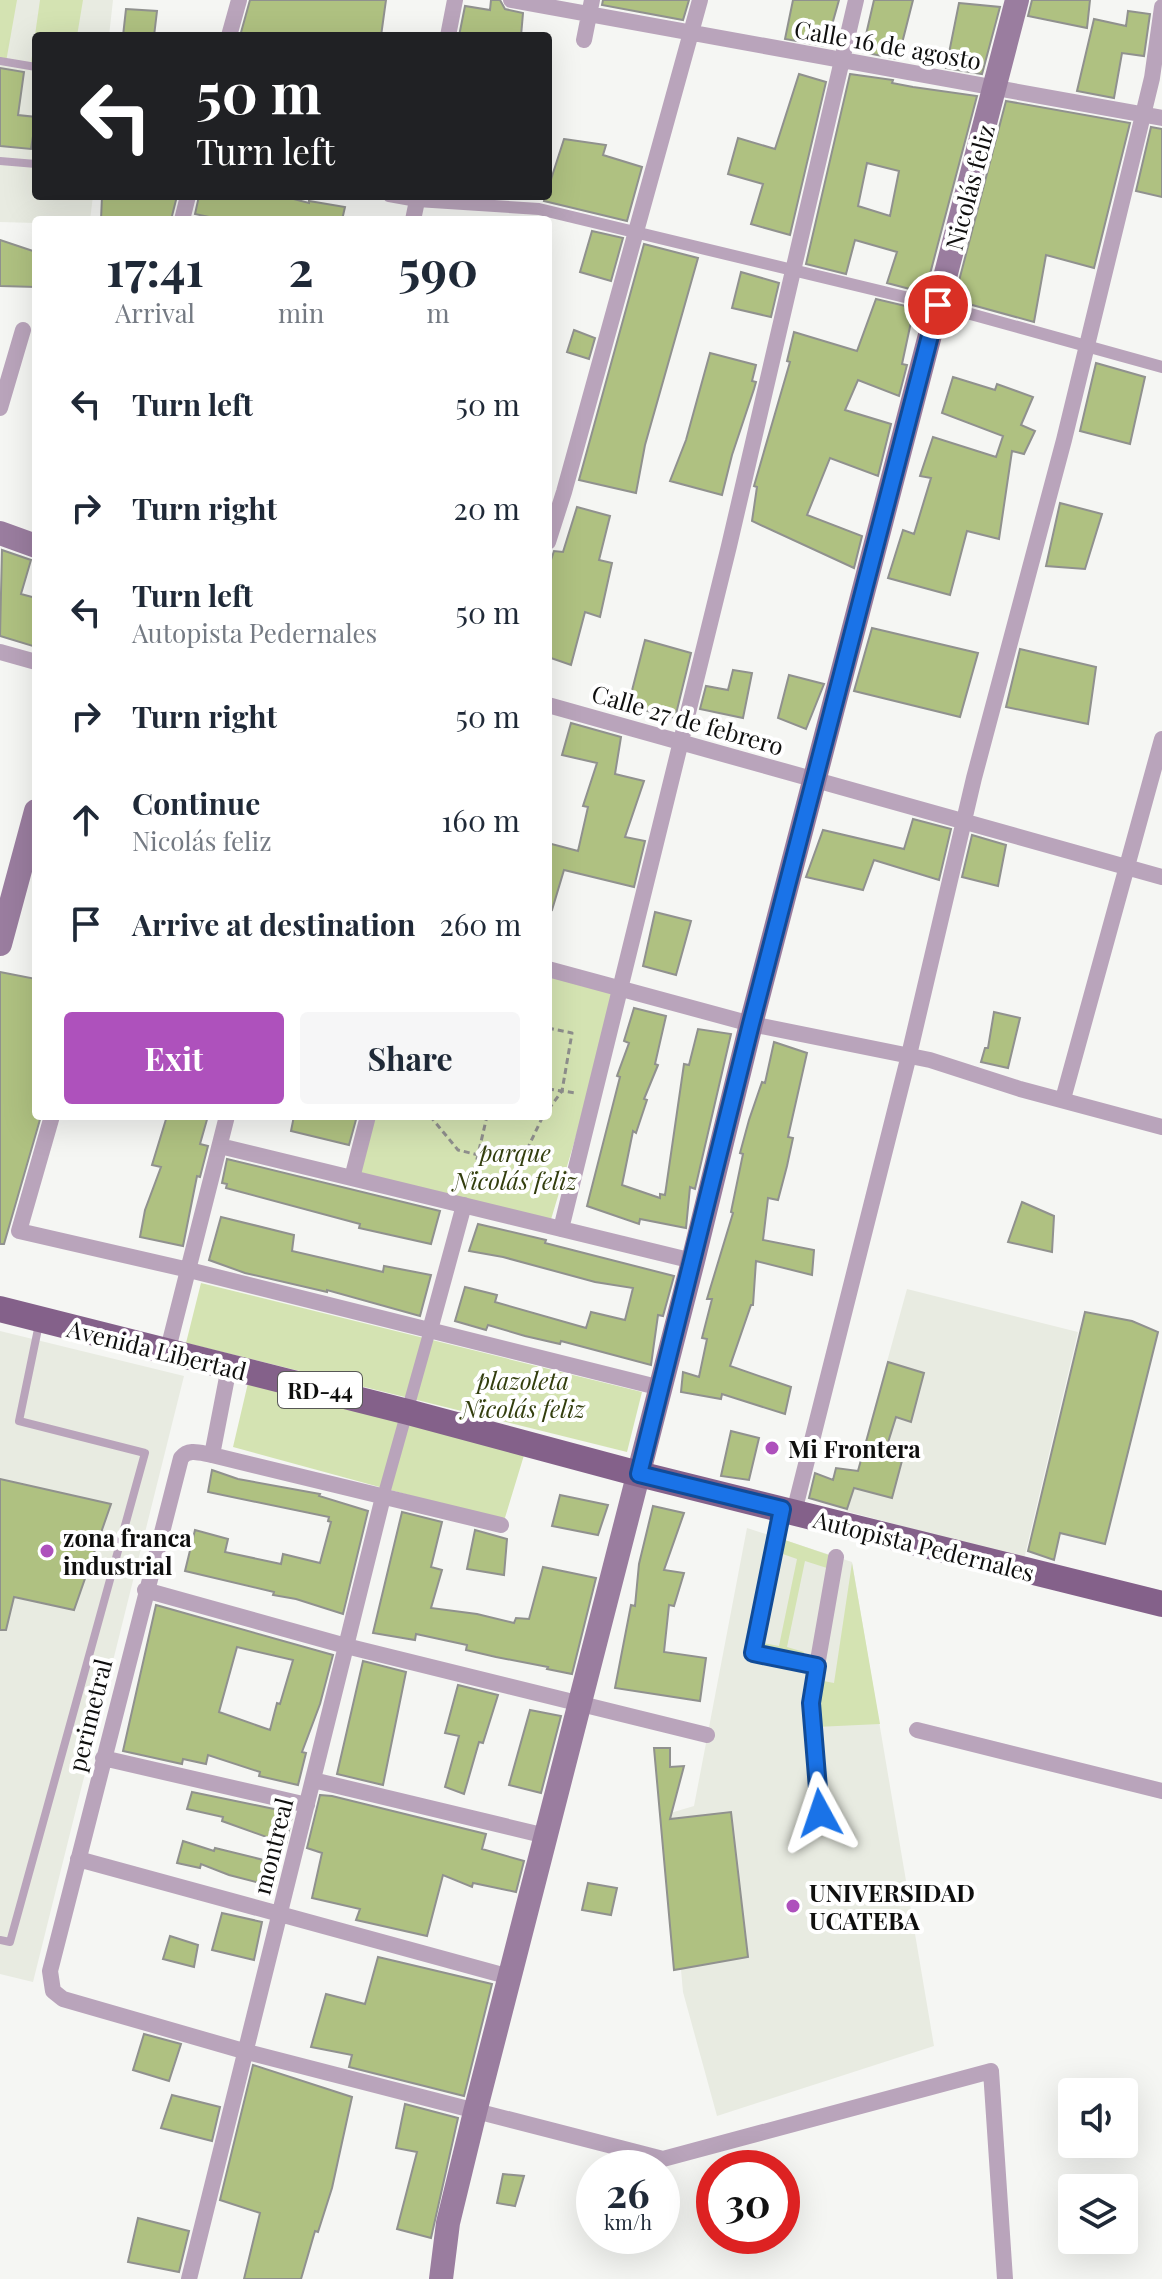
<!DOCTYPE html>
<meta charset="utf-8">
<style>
body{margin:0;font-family:"Playfair Display",serif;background:#f6f6f7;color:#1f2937;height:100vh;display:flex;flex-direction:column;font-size:30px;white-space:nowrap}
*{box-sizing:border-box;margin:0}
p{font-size:26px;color:#747a83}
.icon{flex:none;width:44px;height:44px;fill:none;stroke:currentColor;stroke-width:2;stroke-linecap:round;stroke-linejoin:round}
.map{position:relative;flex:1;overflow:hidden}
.side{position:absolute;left:32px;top:216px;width:520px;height:904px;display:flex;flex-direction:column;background:#fff;border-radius:8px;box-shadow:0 8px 32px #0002}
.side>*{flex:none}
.hud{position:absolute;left:32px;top:32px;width:520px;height:168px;border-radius:8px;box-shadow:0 8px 32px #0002;background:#202124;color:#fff;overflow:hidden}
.tools{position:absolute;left:1058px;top:2078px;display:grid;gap:16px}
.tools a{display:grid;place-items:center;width:80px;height:80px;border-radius:8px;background:#fff;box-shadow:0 8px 32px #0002;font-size:40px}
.speed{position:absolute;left:576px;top:2150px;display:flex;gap:16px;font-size:40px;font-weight:700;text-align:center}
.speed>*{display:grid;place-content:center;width:104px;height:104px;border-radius:50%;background:#fff;box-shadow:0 8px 32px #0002;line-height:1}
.speed small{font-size:20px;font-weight:400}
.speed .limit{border:12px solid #d22;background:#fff;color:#111}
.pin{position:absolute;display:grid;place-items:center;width:68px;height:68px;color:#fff;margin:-34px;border:4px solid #fff;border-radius:50%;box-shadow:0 2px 8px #0007}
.me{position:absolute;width:88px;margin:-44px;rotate:355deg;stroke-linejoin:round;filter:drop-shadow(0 0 6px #0008)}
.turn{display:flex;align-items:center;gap:28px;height:168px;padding:0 32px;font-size:36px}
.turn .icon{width:104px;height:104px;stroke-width:2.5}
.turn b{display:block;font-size:56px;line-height:68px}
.eta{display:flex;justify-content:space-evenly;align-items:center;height:136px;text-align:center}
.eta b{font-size:48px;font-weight:700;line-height:56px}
.primary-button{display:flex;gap:16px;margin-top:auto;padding:16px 32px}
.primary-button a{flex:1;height:92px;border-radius:8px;background:#ae51bc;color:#fff;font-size:32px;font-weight:700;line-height:92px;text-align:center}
.primary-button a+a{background:#f6f6f7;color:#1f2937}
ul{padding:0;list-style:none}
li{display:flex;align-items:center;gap:24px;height:104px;padding:0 32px}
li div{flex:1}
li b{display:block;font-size:30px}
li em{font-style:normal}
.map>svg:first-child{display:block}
.built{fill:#e8ebe1}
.green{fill:#d4e3b2}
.building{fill:#afc181;stroke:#90918e;stroke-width:2;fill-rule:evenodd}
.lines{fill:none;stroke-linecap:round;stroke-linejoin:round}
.path{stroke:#8f8f8d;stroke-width:3;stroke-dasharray:6 4;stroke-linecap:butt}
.service{stroke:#b9a4bb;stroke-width:8}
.pedestrian{stroke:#b9a4bb;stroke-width:12}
.minor{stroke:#b9a4bb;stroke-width:16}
.secondary{stroke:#9a7d9f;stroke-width:24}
.primary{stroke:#84618a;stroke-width:26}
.route-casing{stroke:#114b97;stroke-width:20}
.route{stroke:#1a73e8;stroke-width:14}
.poi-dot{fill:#ae51bc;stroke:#fff;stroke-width:3}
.labels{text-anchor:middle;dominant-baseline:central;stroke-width:8;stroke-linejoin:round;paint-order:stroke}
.shield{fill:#fff;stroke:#575756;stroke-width:2}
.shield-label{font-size:22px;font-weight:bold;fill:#0f0f0e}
.street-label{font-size:24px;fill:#0f0f0e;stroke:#fff}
.park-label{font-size:24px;font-style:italic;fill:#333e0e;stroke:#fff}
.poi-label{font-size:24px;font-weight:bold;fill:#0f0f0e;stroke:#fff;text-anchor:start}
</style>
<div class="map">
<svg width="1162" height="2279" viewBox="0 0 1162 2279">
<rect width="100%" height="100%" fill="#f5f6f3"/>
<path class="built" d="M0,0H113L109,36H36V196H93L90,220H36V223L0,222Z
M907,1289L1078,1332L1024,1559L846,1511Z
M0,1331L184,1376L33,1982L0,1974Z
M747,1528L852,1562L934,2046L717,2116L683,1992L667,1814L694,1806Z"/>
<path class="green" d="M0,0H17L6,62L0,61Z
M40,0H83L77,36H36V64L31,63Z
M548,969L621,987L549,1226L352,1178L372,1116H548Z
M201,1283L642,1392L627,1452L186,1343Z
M248,1383L525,1452L504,1521L233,1447Z
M779,1538L832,1556L830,1569L805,1561L787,1647L804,1652L802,1661L756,1652L758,1642L779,1646L797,1559L777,1552Z
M852,1563L880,1724L816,1727L818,1680L834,1683Z"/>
<path class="building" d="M250,0H386L381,36H240Z
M491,0H500L505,9L523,13L521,36H459L465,6L490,10Z
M603,0H689L683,20L602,5Z
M793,0H839L826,46L785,39Z
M874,0H913L898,59L862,52Z
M1032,0H1090L1087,28L1028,16Z
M959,3L1000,7L982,74L946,68Z
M126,9L157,11L154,36H123Z
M1128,11L1150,14L1144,56L1122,53L1114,98L1077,91L1094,19L1126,26Z
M0,68L24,72L18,115L36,117L31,149L0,146Z
M799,74L826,82L790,235L751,224L763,184L728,174L738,138L775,149Z
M850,74L893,80L892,83L913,87L977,96L925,293L887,283L897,252L855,240L846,274L806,264ZM867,163L899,171L890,216L858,206Z
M1006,101L1130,123L1094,268L1046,255L1034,322L954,300Z
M1151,127L1162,129V197L1136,191Z
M564,139L606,145L603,155L642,167L627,221L544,201Z
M102,196H177L171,220H101Z
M199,196H282L309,203V201L345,207L342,220H223L195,214Z
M592,231L623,238L611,281L580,272Z
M0,240L36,252V287L0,286Z
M644,244L698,258L645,445L636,493L579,480Z
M741,272L779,283L771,317L732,308Z
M876,299L914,308L902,364L907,365L899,396L858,380L845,410L891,424L878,476L830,458L807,515L862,536L854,568L752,521L757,487L754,486L790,362L787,361L794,332L857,351Z
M574,330L595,338L589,359L567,352Z
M710,353L756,365L752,381L756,382L754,389L732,455L722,495L670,481L686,440Z
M1096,363L1145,377L1130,444L1080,431Z
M953,377L995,390L997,384L1033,397L1021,425L1035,431L1024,454L1012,451L999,539L967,531L950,595L888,578L903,530L914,534L931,478L920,476L933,437L996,457L1003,436L942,413Z
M1060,503L1102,514L1085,569L1046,566Z
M577,507L610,516L599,560L612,563L600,617L585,612L571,665L548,657V569L554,551L563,552Z
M2,550L31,560L21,594L36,598V647L0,636Z
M872,628L978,653L960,717L854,691Z
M645,640L691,653L675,718L628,706Z
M1020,649L1096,667L1088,724L1006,707Z
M733,670L752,673L743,718L700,709L706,686L728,690Z
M789,675L824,684L806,729L778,718Z
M571,723L621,737L615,774L644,781L625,837L645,841L634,887L564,870L552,910L548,909V843L578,851L588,807L583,806L597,763L562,755Z
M913,819L951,829L939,880L874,860L863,890L806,877L823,830L904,849Z
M972,835L1006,845L998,886L962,877Z
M655,912L691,921L676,975L643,966Z
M0,972L36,979V1116H41L4,1244H0Z
M634,1008L666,1016L655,1064L658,1065L644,1099L647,1100L636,1133L633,1131L622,1185L660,1198V1194L665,1195L684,1064L689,1065L698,1029L731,1034L695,1189L690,1187L686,1228L640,1219L639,1224L587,1206L620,1077L617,1076L629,1043L624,1041Z
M994,1012L1020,1018L1008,1068L981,1062L985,1048H988Z
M774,1042L807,1053L788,1137L793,1138L787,1166L778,1200L768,1198L763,1240L814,1250L812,1275L756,1261L753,1305H751L730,1366L791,1387L785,1414L722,1394L721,1399L681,1392L683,1372L699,1377L707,1339L702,1338L712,1299H707L733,1213L731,1212L743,1154L740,1153L749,1120L762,1082L765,1083Z
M167,1116H208L200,1144L208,1146L200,1177L197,1176L183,1246L140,1237L145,1210L161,1167L152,1165Z
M294,1116H357L349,1145L291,1131Z
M227,1159L440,1211L431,1244L359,1228L360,1224L226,1188L227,1184L222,1183Z
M1022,1202L1054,1216L1052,1252L1008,1242Z
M221,1217L294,1235L292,1251L383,1272L384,1266L431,1275L420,1316L327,1290V1292L245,1273L209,1260Z
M478,1224L546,1240L545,1243L674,1276L663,1316L658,1315L651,1365L561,1341L560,1344L525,1336L488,1325L486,1330L455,1321L465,1287L497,1295L495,1302L586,1328L591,1312L625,1320L633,1288L595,1282L503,1257L469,1251Z
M1085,1312L1132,1321L1158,1332L1105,1544L1060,1533L1054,1560L1028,1551Z
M888,1362L924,1373L911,1422L896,1417L885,1452L903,1457L892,1498L854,1488L847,1509L809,1498L815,1473L833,1480L836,1468L858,1471Z
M731,1431L759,1438L749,1480L721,1476Z
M212,1470L238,1479L320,1494L319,1496L368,1511L343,1614L296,1599L273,1595L274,1592L185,1571L195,1530L228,1539L225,1552L281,1564L283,1554L320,1563L331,1522L328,1521L329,1517L208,1492Z
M0,1479L111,1504L74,1610L14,1597L6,1630H0Z
M560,1495L608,1505L598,1535L552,1526Z
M653,1506L684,1513L664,1570L684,1573L674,1606L669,1605L664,1652L706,1658L700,1701L615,1688L631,1605L635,1606L639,1564Z
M402,1512L442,1522L431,1567L442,1570L431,1608L477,1614L514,1623L516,1618L529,1619L543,1567L596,1578L572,1674L547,1669L548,1667L496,1657L466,1650L467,1645L416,1634L415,1640L373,1633Z
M475,1530L507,1539L504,1575L467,1569Z
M156,1605L333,1655L320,1704L302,1752L306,1753L298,1785L259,1776L260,1772L208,1755L206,1764L183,1759L182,1764L123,1751ZM237,1647L293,1660L280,1704L277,1703L270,1730L219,1712Z
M363,1661L406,1672L383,1785L337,1774Z
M458,1685L498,1695L483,1743L479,1742L464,1794L445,1787L459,1736L445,1733Z
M530,1710L561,1716L541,1793L509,1785Z
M654,1748H670V1767L684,1766L670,1819L731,1812L748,1957L674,1970Z
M192,1792L274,1809L292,1816L286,1844L222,1821L223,1817L187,1809Z
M320,1795L332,1796L486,1834L482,1849L524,1861L516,1892L473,1883L472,1887L443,1875L427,1936L356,1920L360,1909L312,1898L322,1853L307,1848Z
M183,1841L214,1851L215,1848L280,1864L275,1887L229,1875L201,1864L200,1868L177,1863Z
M588,1883L617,1888L611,1915L582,1910Z
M222,1913L262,1922L254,1960L212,1950Z
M170,1936L198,1945L194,1967L163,1959Z
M378,1957L492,1984L464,2096L349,2067L352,2055L311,2047L326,1994L365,2004Z
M144,2034L181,2044L169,2081L133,2070Z
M253,2065L352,2097L332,2188L318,2232L315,2231L301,2279H244L260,2213L220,2200Z
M172,2095L220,2107L212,2141L161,2128Z
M405,2104L458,2118L431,2238L397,2229L417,2152L396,2148Z
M503,2174L524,2176L515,2206L497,2203Z
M138,2218L189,2231L179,2272L128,2262Z"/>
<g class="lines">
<path class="path" d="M548,1028L572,1033L562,1091L548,1110
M548,1089L576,1093
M430,1116L458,1150L503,1161L523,1158L543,1116
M470,1189L487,1116"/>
<path class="service" d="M0,61L36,67
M0,161L36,164
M0,1940L10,1942L145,1453L19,1421L39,1324"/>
<path class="pedestrian" d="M389,196L417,201L539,209L938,305L1162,367
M383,1497L430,1330"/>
<path class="minor" d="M511,0L1162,118
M229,36L239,0
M448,36L455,0
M584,40L592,0
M182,220L188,196
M413,220L418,196
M0,408L23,330
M548,542L564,492L700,0
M0,652L36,662
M548,705L1162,877
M548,969L751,1024L930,1060L1020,1089L1162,1127
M1063,1099L1162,739
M52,1116L19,1231L189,1270L661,1388
M220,1146L693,1261
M352,1178L368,1116
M561,1229L729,546L856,0
M430,1330L464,1205
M167,1353L227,1116
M212,1455L229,1367
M782,1509L753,1653L817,1666L836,1557
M794,1512L909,1055L974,778L1064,440L1152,78L1162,7
M501,1525L212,1455C200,1453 189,1448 181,1458L50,1971L53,1991L63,1999L247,2052L663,2159L991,2071L1005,2279
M145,1590L346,1646L707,1735
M817,1666L811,1703L820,1813
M917,1730L1162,1791
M103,1758L307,1805
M313,1780L546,1836
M78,1859L510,1977
M189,2279L383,1497"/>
<path class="secondary" d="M0,533L36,546
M0,944L36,811
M441,2279L448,2223L475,2112L693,1261L751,1024L1017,0"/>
<path class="primary" d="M0,1309L408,1412L639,1474L1162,1604"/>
</g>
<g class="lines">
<g class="route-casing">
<path id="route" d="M820,1813L811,1703L817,1666L753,1653L782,1509L639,1474L751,1024L938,305"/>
</g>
<use href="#route" class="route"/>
</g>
<g class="poi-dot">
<circle cx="772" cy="1448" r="8"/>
<circle cx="47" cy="1551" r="8"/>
<circle cx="793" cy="1906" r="8"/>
</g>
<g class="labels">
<rect class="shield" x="278" y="1372" width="84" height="36" rx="6"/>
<g class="shield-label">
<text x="320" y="1390">RD-44</text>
</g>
<g class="street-label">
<text transform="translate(888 44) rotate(10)">Calle 16 de agosto</text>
<text transform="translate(969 187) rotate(-75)">Nicolás feliz</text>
<text transform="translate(688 719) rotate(16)">Calle 27 de febrero</text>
<text transform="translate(157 1349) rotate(14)">Avenida Libertad</text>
<text transform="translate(924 1545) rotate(14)">Autopista Pedernales</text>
<text transform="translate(89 1715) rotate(-76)">perimetral</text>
<text transform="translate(272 1846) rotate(-76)">montreal</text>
</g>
<g class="park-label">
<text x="515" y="1152">parque<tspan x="515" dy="28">Nicolás feliz</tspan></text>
<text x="523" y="1380">plazoleta<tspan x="523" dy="28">Nicolás feliz</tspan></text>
</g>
<g class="poi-label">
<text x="788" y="1448">Mi Frontera</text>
<text x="63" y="1537">zona franca<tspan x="63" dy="28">industrial</tspan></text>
<text x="809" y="1892">UNIVERSIDAD<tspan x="809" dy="28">UCATEBA</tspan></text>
</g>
</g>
</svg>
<div class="tools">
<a><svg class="icon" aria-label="sound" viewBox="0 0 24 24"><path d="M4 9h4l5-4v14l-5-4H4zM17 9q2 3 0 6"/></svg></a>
<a><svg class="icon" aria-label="layers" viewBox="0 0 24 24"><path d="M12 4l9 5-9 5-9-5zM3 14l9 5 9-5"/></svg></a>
</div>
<div class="speed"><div>26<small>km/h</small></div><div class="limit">30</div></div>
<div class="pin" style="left:938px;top:305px;background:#d93025"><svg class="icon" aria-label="arrive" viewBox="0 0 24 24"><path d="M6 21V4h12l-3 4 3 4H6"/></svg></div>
<svg class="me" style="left:820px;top:1813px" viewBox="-20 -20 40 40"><path d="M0-17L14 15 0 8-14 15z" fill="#1a73e8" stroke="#fff" stroke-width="4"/></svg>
<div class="hud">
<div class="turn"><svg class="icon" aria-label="left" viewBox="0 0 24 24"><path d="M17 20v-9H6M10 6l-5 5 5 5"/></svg><div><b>50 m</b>Turn left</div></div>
</div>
<section class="side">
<div class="eta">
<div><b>17:41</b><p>Arrival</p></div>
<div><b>2</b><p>min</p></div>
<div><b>590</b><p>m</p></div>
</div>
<ul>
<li><svg class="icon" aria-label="left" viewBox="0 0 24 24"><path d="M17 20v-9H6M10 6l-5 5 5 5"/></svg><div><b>Turn left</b></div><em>50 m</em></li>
<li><svg class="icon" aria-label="right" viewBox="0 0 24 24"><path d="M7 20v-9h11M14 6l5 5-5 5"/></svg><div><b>Turn right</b></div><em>20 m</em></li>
<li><svg class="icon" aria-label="left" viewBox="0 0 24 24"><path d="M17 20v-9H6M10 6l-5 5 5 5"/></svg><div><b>Turn left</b><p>Autopista Pedernales</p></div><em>50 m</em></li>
<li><svg class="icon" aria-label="right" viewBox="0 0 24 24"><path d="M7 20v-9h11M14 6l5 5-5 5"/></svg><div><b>Turn right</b></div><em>50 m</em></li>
<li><svg class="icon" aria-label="ahead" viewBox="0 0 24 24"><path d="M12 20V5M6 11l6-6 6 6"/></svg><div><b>Continue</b><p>Nicolás feliz</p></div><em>160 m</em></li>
<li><svg class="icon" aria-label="arrive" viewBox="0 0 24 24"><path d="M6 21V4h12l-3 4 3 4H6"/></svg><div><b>Arrive at destination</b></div><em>260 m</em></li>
</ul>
<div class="primary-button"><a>Exit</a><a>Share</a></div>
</section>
</div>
